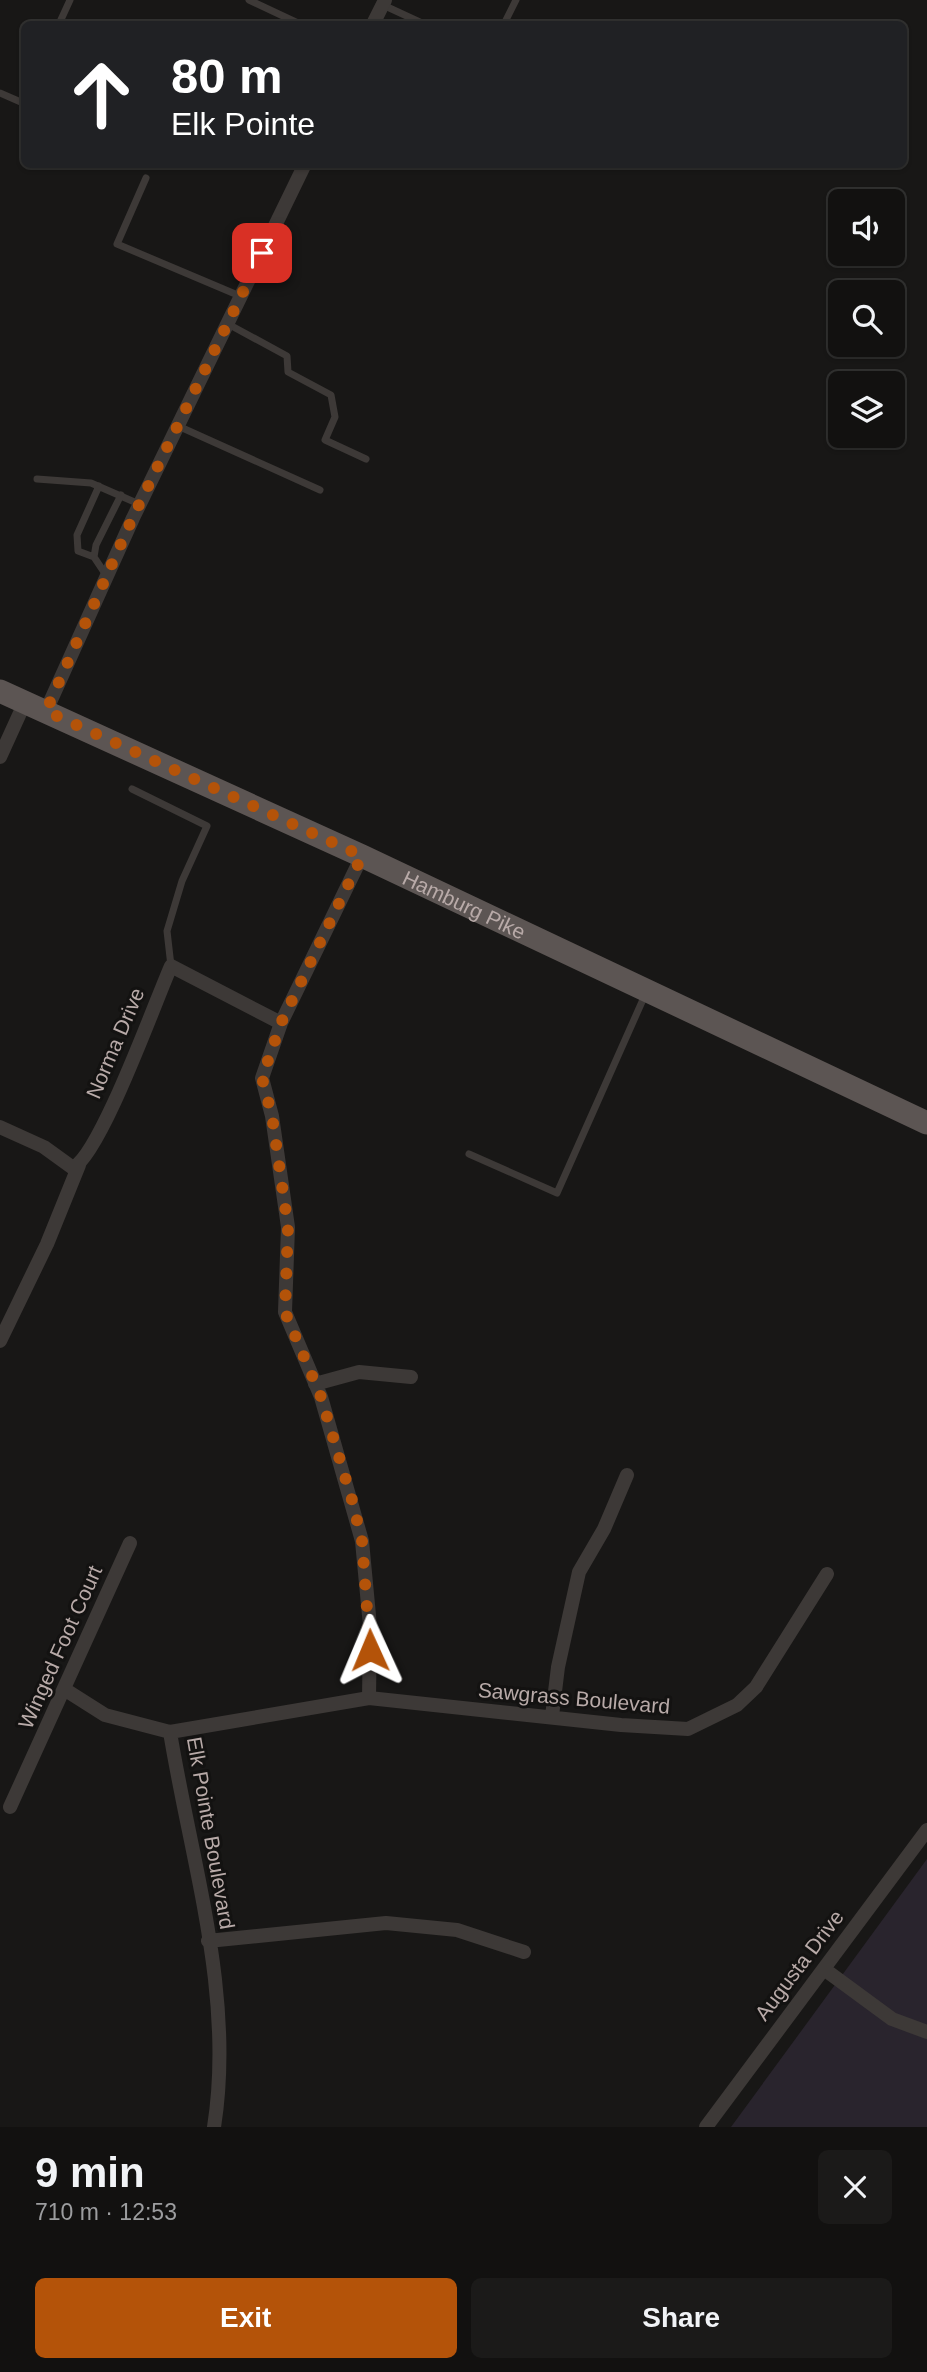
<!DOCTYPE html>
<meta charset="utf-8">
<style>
body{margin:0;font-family:Helvetica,sans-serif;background:#1b1a19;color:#f1f3f6;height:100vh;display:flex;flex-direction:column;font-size:26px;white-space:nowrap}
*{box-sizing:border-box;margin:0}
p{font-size:23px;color:#9c9d9f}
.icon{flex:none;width:38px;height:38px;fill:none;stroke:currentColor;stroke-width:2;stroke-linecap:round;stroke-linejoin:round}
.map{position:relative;height:2127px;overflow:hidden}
.drawer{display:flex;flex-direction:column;background:#121110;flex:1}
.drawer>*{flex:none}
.banner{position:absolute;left:21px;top:21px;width:886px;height:147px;border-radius:10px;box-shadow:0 2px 5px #0004,0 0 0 2px #313130;background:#202124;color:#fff;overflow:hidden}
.controls{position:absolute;left:828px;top:189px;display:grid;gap:14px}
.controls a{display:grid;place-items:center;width:77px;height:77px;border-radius:10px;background:#121110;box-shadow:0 2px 5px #0004,0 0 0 2px #313130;font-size:35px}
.pin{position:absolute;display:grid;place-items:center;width:60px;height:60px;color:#fff;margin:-30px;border-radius:14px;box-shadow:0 4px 10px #0006}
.me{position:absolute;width:77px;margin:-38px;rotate:359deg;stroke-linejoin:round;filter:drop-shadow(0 0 5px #0008)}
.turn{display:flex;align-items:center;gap:24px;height:147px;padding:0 35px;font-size:32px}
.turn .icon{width:91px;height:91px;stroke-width:2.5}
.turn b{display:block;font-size:49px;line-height:60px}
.round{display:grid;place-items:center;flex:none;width:74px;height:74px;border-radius:10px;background:#1b1a19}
.overview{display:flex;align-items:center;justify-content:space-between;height:119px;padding:0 35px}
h1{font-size:42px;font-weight:700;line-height:52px}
.button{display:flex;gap:14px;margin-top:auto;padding:14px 35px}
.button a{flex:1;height:80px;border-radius:10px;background:#b45309;color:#fff;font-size:28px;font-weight:700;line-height:80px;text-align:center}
.button a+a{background:#1b1a19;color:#f1f3f6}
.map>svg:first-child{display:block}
.green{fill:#29242d}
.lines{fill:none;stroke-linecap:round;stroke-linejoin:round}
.service{stroke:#3d3937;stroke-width:7}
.minor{stroke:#3d3937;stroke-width:14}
.primary{stroke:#5c5553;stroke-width:23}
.route{stroke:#b45309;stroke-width:12;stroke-dasharray:0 21.6}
.labels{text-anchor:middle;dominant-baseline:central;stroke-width:6;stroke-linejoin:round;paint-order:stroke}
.street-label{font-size:21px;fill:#b8aaa8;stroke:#131211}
</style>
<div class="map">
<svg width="927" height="2127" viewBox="0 0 927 2127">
<rect width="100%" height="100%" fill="#181716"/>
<path class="green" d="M927,1859V2127H731Z"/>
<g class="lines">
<path class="service" d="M249,0L300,24
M383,5L424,24
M59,24L70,0
M504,24L516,0
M0,93L23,103L24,100
M146,178L117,244L240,296
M228,324L287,356L288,372L331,395L335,417L325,440L366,459
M178,426L320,490
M37,479L91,483L139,504
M94,557L78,551L77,535L99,486
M106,575L94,557L96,545L121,495
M132,789L207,826L182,881L167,931L171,966
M469,1154L557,1193L645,995"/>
<path class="minor" d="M373,24L385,0
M46,711L133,518L305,164
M0,757L25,702
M362,856L281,1023L262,1078L272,1116L288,1227L285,1312L321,1397L362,1541L370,1626L369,1698
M0,1127L44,1147L73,1168C101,1153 155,1002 171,966L281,1023
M0,1341L47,1244L79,1165
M315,1384L359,1372L411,1377
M64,1689L105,1715L170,1732L369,1698L621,1725L688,1729L737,1705L756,1687L827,1574
M552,1716L558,1667L579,1572L604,1529L627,1475
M170,1732C191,1861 235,1995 214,2127
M10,1807L130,1543
M208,1941L386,1923L457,1930L524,1952
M824,1969L892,2019L927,2032
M706,2127L927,1830"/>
<path class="primary" id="s1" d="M0,691L362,856L927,1123"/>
</g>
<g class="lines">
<path class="route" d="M262,253L133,517L46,711L362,856L281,1023L262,1078L272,1116L288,1227L285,1312L321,1397L352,1500L362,1541L370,1650"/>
</g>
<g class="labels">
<g class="street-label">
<text stroke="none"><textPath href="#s1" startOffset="511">Hamburg Pike</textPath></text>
<text transform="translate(115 1043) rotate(-67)">Norma Drive</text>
<text transform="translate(60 1647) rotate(-66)">Winged Foot Court</text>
<text transform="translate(574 1698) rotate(5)">Sawgrass Boulevard</text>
<text transform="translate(211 1833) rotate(80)">Elk Pointe Boulevard</text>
<text transform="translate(799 1965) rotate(-53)">Augusta Drive</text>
</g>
</g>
</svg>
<div class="controls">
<a><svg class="icon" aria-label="sound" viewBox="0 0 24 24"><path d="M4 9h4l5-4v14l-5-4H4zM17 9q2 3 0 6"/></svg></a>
<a><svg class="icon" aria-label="search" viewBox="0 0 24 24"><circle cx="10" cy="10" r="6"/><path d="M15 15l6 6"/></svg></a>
<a><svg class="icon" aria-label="layers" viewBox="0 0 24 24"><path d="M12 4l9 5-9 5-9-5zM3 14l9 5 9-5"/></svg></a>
</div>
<div class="pin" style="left:262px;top:253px;background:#d93025"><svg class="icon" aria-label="arrive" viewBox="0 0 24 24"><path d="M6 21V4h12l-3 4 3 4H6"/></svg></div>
<svg class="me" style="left:370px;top:1650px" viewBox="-20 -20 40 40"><path d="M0-17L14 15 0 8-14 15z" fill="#b45309" stroke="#fff" stroke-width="4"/></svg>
<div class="banner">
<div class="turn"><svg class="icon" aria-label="ahead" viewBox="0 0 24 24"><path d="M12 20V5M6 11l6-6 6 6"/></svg><div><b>80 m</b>Elk Pointe</div></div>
</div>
</div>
<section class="drawer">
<div class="overview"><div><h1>9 min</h1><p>710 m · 12:53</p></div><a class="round"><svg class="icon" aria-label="close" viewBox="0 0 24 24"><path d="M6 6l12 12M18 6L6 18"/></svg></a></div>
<div class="button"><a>Exit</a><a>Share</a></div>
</section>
